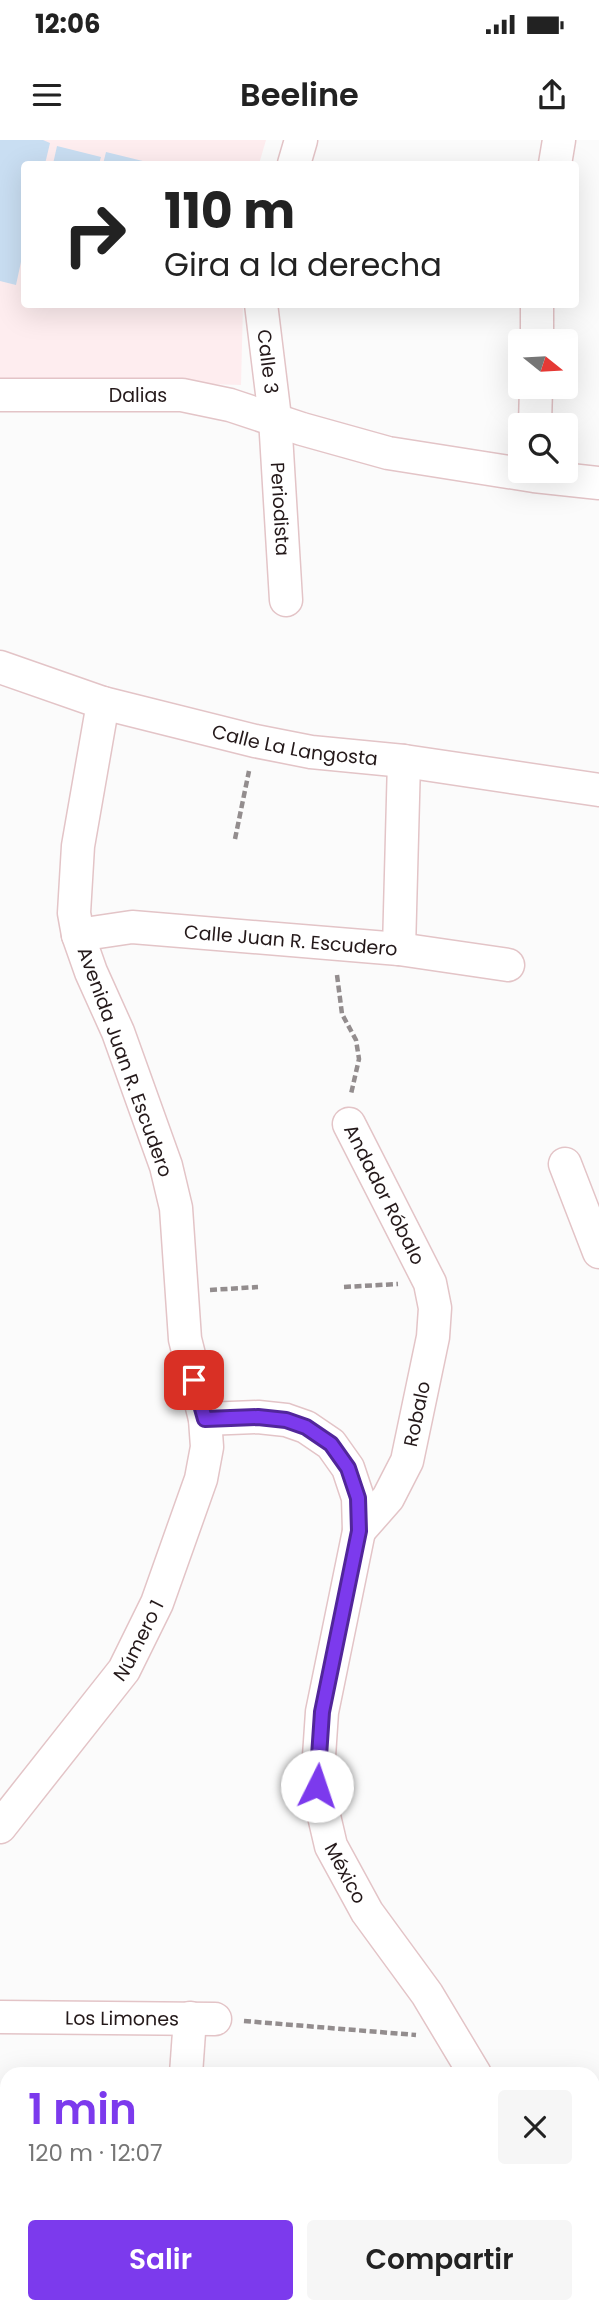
<!DOCTYPE html>
<html lang="es">
<meta charset="utf-8">
<style>
body{margin:0;font-family:Poppins,sans-serif;background:#f6f6f6;color:#222;height:100vh;display:flex;flex-direction:column;font-size:26px;white-space:nowrap}
*{box-sizing:border-box;margin:0}
p{font-size:23px;color:#767676}
.icon{flex:none;width:38px;height:38px;fill:none;stroke:currentColor;stroke-width:2;stroke-linecap:round;stroke-linejoin:round}
.map{position:relative;flex:1;overflow:hidden}
.panel{position:absolute;left:0px;top:1927px;width:600px;height:247px;display:flex;flex-direction:column;background:#fff;border-radius:21px 21px 0 0;box-shadow:0 7px 28px #0002}
.panel>*{flex:none}
.guide{position:absolute;left:21px;top:21px;width:558px;height:147px;border-radius:7px;box-shadow:0 7px 28px #0002;background:#fff;color:#222;overflow:hidden}
.needle{width:46px;rotate:108deg}
.tools{position:absolute;left:508px;top:189px;display:grid;gap:14px}
.tools a{display:grid;place-items:center;width:70px;height:70px;border-radius:7px;background:#fff;box-shadow:0 7px 28px #0002;font-size:35px}
.pin{position:absolute;display:grid;place-items:center;width:60px;height:60px;color:#fff;margin:-30px;border-radius:14px;box-shadow:0 4px 10px #0006}
.me{position:absolute;width:77px;margin:-38px;rotate:4deg;stroke-linejoin:round;filter:drop-shadow(0 0 5px #0008)}
.turn{display:flex;align-items:center;gap:24px;height:147px;padding:0 28px;font-size:32px}
.turn .icon{width:91px;height:91px;stroke-width:2.5}
.turn b{display:block;font-size:49px;line-height:60px}
.round{display:grid;place-items:center;flex:none;width:74px;height:74px;border-radius:7px;background:#f6f6f6}
.headline{display:flex;align-items:center;justify-content:space-between;height:119px;padding:0 28px}
h1{font-size:42px;font-weight:600;line-height:52px;color:#7c3aed}
.button{display:flex;gap:14px;margin-top:auto;padding:14px 28px}
.button a{flex:1;height:80px;border-radius:7px;background:#7c3aed;color:#fff;font-size:28px;font-weight:600;line-height:80px;text-align:center}
.button a+a{background:#f6f6f6;color:#222}
.status{display:flex;justify-content:space-between;align-items:center;height:49px;padding:0 35px;background:#fff;direction:ltr}
.status svg{height:19px;fill:currentColor}
header{display:flex;justify-content:space-between;align-items:center;height:91px;padding:0 28px;background:#fff;font-size:32px;font-weight:600}
.map>svg:first-child{display:block}
.built{fill:#feedef}
.building{fill:#c9def2}
.lines{fill:none;stroke-linecap:round;stroke-linejoin:round}
.street-casing{stroke:#e3c4c7;stroke-width:35}
.path{stroke:#938d8e;stroke-width:4.5;stroke-dasharray:7 3.5;stroke-linecap:butt}
.street{stroke:#fff;stroke-width:32}
.route-casing{stroke:#51269a;stroke-width:18}
.route{stroke:#7c3aed;stroke-width:12}
.labels{text-anchor:middle;dominant-baseline:central;stroke-width:7;stroke-linejoin:round;paint-order:stroke}
.street-label{font-size:19px;fill:#24191a;stroke:#fff}
</style>
<div class="status"><b>12:06</b><svg viewBox="0 0 49 12"><path d="M0 12V9h3v3zM5 12V6h3v6zM10 12V3h3v9zM15 12V0h3v12zM26 1h20v11H26zM47 4h2v5h-2z"/></svg></div>
<header><svg class="icon" aria-label="menu" viewBox="0 0 24 24"><path d="M4 6h16M4 12h16M4 18h16"/></svg>Beeline<svg class="icon" aria-label="share" viewBox="0 0 24 24"><path d="M12 15V3M7 8l5-5 5 5M5 13v7h14v-7"/></svg></header>
<div class="map">
<svg width="599" height="2173" viewBox="0 0 599 2173">
<rect width="100%" height="100%" fill="#fbfbfb"/>
<path class="built" d="M0,0H266L259,24H24V164L243,165L241,245L0,238Z"/>
<path class="building" d="M0,0H43L50,3L45,24H24V108L16,145L0,141Z
M57,6L101,17L99,24H53Z
M106,12L155,24H103Z"/>
<g class="lines">
<g class="street-casing">
<g id="street">
<path d="M294,24L301,0"/>
<path d="M555,24L559,0"/>
<path id="s1" d="M261,164L275,278L286,460"/>
<path d="M537,201V164"/>
<path id="s2" d="M0,255H182L230,265L302,289L388,313L534,336L599,343"/>
<path d="M535,285L536,247"/>
<path id="s3" d="M0,527L103,563L255,601L311,612L404,621L599,650"/>
<path id="s4" d="M78,795L132,787L399,809L508,825"/>
<path d="M399,809L404,621"/>
<path id="s5" d="M349,984L430,1143L435,1168L433,1197L407,1321L388,1358L359,1391"/>
<path d="M565,1024L599,1112"/>
<path id="s6" d="M205,1279L258,1277L286,1280L306,1287L331,1304L348,1328L358,1358L359,1391L322,1572L317,1646L331,1706L367,1772L427,1854L475,1934"/>
<path id="s7" d="M0,1687L124,1530L157,1463L201,1339L207,1307L205,1279L185,1199L176,1068L166,1026L118,892L91,832L78,795L74,773L78,706L103,563"/>
<path id="s8" d="M0,1877L215,1879"/>
<path d="M186,1934L190,1878"/>
<path d="M593,2016L599,2000"/>
<path d="M593,2118L599,2117"/>
<path d="M266,2166L270,2173"/>
<path d="M538,2166L541,2173"/>
<path d="M592,2166L594,2173"/>
<path d="M129,2173L135,2166"/>
</g>
</g>
<path class="path" d="M235,699L249,631
M337,835L342,874L356,900L359,919L351,954
M344,1147L398,1144
M210,1150L258,1147
M244,1881L416,1895"/>
<use href="#street" class="street"/>
</g>
<g class="lines">
<g class="route-casing">
<path id="route" d="M194,1240L205,1279L258,1277L286,1280L306,1287L331,1304L348,1328L358,1358L359,1391L322,1572L317,1646"/>
</g>
<use href="#route" class="route"/>
</g>
<g class="labels">
<g class="street-label">
<text stroke="none"><textPath href="#s1" startOffset="58">Calle 3</textPath></text>
<text stroke="none"><textPath href="#s2" startOffset="138">Dalias</textPath></text>
<text stroke="none"><textPath href="#s1" startOffset="206">Periodista</textPath></text>
<text stroke="none"><textPath href="#s3" startOffset="306">Calle La Langosta</textPath></text>
<text stroke="none"><textPath href="#s4" startOffset="214">Calle Juan R. Escudero</textPath></text>
<text transform="translate(125 922) rotate(70)">Avenida Juan R. Escudero</text>
<text stroke="none"><textPath href="#s5" startOffset="79">Andador Róbalo</textPath></text>
<text transform="translate(417 1274) rotate(-78)">Robalo</text>
<text stroke="none"><textPath href="#s7" startOffset="233">Número 1</textPath></text>
<text stroke="none"><textPath href="#s6" startOffset="578">México</textPath></text>
<text stroke="none"><textPath href="#s8" startOffset="122">Los Limones</textPath></text>
</g>
</g>
</svg>
<div class="tools">
<a><svg class="needle" viewBox="-14 -14 28 28"><path d="M0-13l5 13h-10z" fill="#e53935"/><path d="M0 13l5-13h-10z" fill="#767676"/></svg></a>
<a><svg class="icon" aria-label="search" viewBox="0 0 24 24"><circle cx="10" cy="10" r="6"/><path d="M15 15l6 6"/></svg></a>
</div>
<div class="pin" style="left:194px;top:1240px;background:#d93025"><svg class="icon" aria-label="arrive" viewBox="0 0 24 24"><path d="M6 21V4h12l-3 4 3 4H6"/></svg></div>
<svg class="me" style="left:317px;top:1646px" viewBox="-20 -20 40 40"><circle r="19" fill="#fff"/><path d="M0-13L10 11 0 6-10 11z" fill="#7c3aed"/></svg>
<div class="guide">
<div class="turn"><svg class="icon" aria-label="right" viewBox="0 0 24 24"><path d="M7 20v-9h11M14 6l5 5-5 5"/></svg><div><b>110 m</b>Gira a la derecha</div></div>
</div>
<section class="panel">
<div class="headline"><div><h1>1 min</h1><p>120 m · 12:07</p></div><a class="round"><svg class="icon" aria-label="close" viewBox="0 0 24 24"><path d="M6 6l12 12M18 6L6 18"/></svg></a></div>
<div class="button"><a>Salir</a><a>Compartir</a></div>
</section>
</div>
